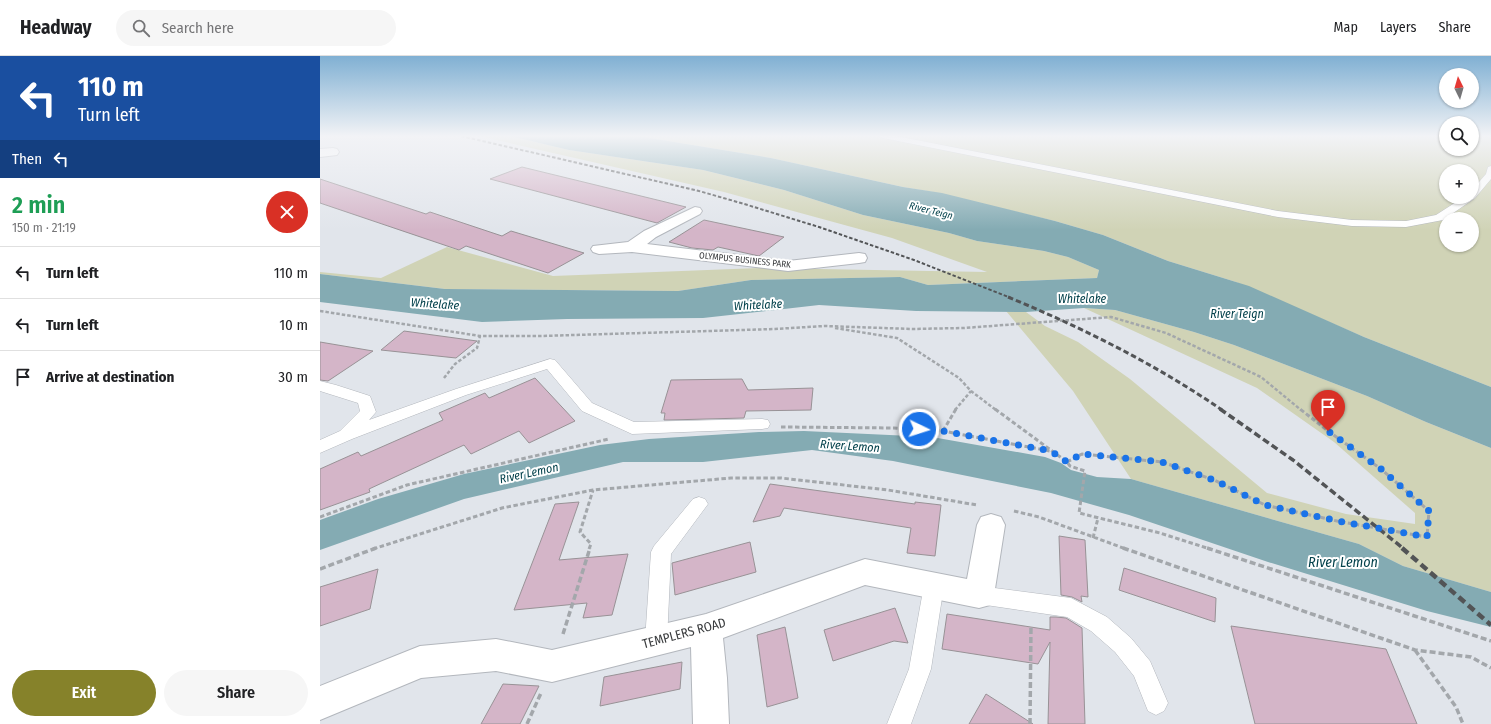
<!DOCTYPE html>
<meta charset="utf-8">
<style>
body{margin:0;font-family:"Fira Sans Condensed",sans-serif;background:#f6f6f6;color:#202124;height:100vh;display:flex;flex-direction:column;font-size:15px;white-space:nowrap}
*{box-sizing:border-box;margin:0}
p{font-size:13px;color:#757577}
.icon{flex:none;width:22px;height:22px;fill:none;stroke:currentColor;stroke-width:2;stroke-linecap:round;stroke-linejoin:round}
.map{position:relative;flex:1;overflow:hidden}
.details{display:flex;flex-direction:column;background:#fff;width:320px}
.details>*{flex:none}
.top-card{background:#1a4fa0;color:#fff;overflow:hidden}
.needle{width:26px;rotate:355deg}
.controls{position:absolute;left:1119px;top:12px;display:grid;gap:8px}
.controls a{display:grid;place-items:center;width:40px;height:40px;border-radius:50%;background:#fff;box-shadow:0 1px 3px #0004;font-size:20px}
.pin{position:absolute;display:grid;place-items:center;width:34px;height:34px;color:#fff;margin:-41px -17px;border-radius:50% 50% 50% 0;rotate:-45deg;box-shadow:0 0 4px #0007}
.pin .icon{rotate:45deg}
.me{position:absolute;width:44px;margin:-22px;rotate:94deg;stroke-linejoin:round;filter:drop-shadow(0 0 3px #0008)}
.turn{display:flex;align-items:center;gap:14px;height:84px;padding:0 12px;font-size:18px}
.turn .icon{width:52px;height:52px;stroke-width:2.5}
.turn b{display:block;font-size:28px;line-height:34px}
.then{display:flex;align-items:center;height:38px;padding:0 12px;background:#0003;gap:8px;font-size:15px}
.round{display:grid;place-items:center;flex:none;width:42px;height:42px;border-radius:21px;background:#f6f6f6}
.headline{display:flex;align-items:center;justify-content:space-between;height:68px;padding:0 12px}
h1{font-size:24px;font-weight:600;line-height:30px;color:#1e9e55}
.button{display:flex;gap:8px;margin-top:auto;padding:8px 12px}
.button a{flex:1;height:46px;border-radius:24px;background:#86822a;color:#fff;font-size:16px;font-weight:600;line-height:46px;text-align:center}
.button a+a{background:#f6f6f6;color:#202124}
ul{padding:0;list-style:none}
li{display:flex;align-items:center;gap:12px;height:52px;padding:0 12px;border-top:1px solid #e0e0e0}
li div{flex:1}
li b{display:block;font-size:15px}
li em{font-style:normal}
header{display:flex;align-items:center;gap:24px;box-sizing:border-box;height:56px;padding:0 20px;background:#fff;border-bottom:1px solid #e0e0e0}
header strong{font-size:19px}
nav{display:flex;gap:22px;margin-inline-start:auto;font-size:14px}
.search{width:280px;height:36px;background:#f6f6f6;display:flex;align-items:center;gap:10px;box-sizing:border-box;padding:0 14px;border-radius:22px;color:#757577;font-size:15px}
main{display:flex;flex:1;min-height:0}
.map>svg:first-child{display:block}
.green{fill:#d0d3b6;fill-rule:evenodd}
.water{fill:#84abb3}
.building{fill:#d4b5c8;stroke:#989296}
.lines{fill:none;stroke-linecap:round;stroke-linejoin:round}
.service-casing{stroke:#b3b7bd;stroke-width:1}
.minor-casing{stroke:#b3b7bd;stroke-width:2}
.path-far2{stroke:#a3a7ab;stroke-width:2.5;stroke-dasharray:3.5 2;stroke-linecap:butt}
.path-far1{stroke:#a3a7ab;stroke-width:3;stroke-dasharray:4.5 2.5;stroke-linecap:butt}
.path{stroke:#a3a7ab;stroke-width:3.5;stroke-dasharray:6 3;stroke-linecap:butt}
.service{fill:#fff;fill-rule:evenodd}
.minor{fill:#fff;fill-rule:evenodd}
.rail-far3{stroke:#525456;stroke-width:2;stroke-dasharray:3.5 2;stroke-linecap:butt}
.rail-far2{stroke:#525456;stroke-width:3;stroke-dasharray:5.5 3;stroke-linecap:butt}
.rail-far1{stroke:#525456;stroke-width:3.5;stroke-dasharray:7 3.5;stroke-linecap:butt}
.rail{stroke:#525456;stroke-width:4.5;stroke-dasharray:8 4.5;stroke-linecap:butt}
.route{stroke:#1a73e8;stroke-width:7;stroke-dasharray:0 12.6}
.labels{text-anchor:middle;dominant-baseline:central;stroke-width:4;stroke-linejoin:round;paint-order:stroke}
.far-street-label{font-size:9px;fill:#3a3c3e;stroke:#fff}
.far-water-label{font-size:10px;font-style:italic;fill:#03414b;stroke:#fff}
.water-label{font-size:12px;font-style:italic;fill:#03414b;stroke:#fff}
.near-street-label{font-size:13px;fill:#3a3c3e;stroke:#fff}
.near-water-label{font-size:14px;font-style:italic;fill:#03414b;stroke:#fff}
</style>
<header>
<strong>Headway</strong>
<div class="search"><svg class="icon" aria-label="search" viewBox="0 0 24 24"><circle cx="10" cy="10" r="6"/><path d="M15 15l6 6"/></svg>Search here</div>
<nav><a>Map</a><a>Layers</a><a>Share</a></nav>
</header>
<main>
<section class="details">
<div class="top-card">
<div class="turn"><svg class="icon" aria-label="left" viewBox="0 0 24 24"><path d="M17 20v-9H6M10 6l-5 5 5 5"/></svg><div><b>110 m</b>Turn left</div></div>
<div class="then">Then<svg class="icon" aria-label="left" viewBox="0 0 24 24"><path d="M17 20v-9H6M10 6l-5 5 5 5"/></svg></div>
</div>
<div class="headline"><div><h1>2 min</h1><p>150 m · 21:19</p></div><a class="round" style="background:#d93025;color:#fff"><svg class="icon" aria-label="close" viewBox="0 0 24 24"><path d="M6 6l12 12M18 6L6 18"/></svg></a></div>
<ul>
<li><svg class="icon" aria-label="left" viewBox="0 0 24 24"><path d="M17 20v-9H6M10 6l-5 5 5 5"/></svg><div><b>Turn left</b></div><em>110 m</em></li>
<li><svg class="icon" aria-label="left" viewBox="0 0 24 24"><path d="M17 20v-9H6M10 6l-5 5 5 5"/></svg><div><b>Turn left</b></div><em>10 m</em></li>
<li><svg class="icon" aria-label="arrive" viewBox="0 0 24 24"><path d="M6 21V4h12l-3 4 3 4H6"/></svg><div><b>Arrive at destination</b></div><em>30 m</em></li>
</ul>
<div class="button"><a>Exit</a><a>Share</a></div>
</section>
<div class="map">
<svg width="1171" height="668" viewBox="0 0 1171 668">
<rect width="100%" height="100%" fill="#e1e5eb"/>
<path class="green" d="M159,80H190L249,94L383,114L464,134L543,159L629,177L657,185L724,195L748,201L779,214L777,222L608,229L580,221L431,224L358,235L125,233L0,218V216L61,222L127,191L233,220L439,212L667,216L572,182L404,136Z
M318,80H1126V93H1152V80H1171V331L1044,281L916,226L848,205L783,179L735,165L613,136L583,131L451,102ZM1126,115H1152V141H1126ZM1126,163H1152V189H1126Z
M764,252L795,254L874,276L914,289L1047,340L1106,366L1171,392V536L1083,510L1039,488L811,423L753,335L686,255L706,256L725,270L758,286L810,323L947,437L1026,458L1095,468V457L1014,386L937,332Z"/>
<path class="water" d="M190,80H318L336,83L451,102L583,131L622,137L735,165L783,179L848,205L929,230L1044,281L1171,331V392L1106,366L1047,340L914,289L874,276L795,254L764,252L706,256L596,255L499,249L383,262L247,263L162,266L0,246V218L125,233L358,235L431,224L580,221L608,229L777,222L779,214L748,201L724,195L657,185L629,177L543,159L464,134L383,114L249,94Z
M484,375L612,381L725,401L741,407L751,414L777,421L811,423L1039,488L1083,510L1171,536V571L1107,555L948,506L809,459L731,437L573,405L492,394L383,406H303L144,443L0,494V464L58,443L144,418L280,389L329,383L439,376Z"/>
<path class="building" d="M202,111L366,151L337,167L170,123Z
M0,123L106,158L110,156L182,180L191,175L264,197L228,217L146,190L139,194L0,147Z
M384,164L464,181L439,200L398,191L393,194L372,192L349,186Z
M84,275L157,285L136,302L61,294Z
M0,286L53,295L8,325L0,324Z
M215,322L255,365L209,387L199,375L151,398L144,389L49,433L50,436L0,454V413L38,396L41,400L123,364L119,357L165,337L169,342Z
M422,323L428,334L493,332L491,354L426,355L424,362L349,364H344L345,357H341L351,324Z
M450,428L595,448V446L621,449L615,500L587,497L591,472L464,452L460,460L433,466Z
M259,446L239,504L308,498L292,559L263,562L267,547L194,554L235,448Z
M739,480L765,484L768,541L761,540L762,546L752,541L741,539Z
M430,486L436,516L355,539L352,507Z
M804,512L896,542L895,566L799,534Z
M58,513L50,553L0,570V531Z
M575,552L588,587L574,585L513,605L504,574Z
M627,558L730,574V561H736L746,562L762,572L765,668H728L730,586L718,608L622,593Z
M911,570L1066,593L1097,668H935Z
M465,571L478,642L447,651L437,579Z
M362,606L360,633L280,650L284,621Z
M183,628L219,630L200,668H161Z
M666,638L713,668H649Z"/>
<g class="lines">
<g class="service-casing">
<path id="service" d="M559,80H576L958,155L1032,164L1086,165L1116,159L1144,141H1152V134L1166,118L1168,111L1171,110V123L1155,142L1123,164L1086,171L1032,170L958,161L563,82Z
M230,303L235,304L272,347L314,366L442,363L448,364L450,368L448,372L442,373L312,378L262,355L227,313L146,339L32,383L0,397V384L20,375L40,355L38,347L0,335V325L16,329L50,340L56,356L49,364L136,333Z
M379,441L385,443L388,448L351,498L347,585L344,592L336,595L328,592L325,585L331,496L334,490L373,443Z
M614,520L621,523L624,529L611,613L591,668H567L589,613L604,529L607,523Z
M659,530L751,542L787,561L811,582L830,605L848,647L844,655L836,659L828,655L814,620L795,596L771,575L747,561L659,548L652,545L649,539L652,533Z"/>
</g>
<g class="minor-casing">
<path id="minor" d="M13,92L17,93L19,96L17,99L0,101V93Z
M375,151L380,152L382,155L380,158L336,181L327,188L468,205L539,197L545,198L547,202L545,206L539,207L468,215L312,196L279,198L273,196L271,193L273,190L308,186L324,175Z
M671,458L681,461L685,469L674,539L670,549L659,552L545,529L403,582L407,622L409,668H373L371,591L232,626L176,615L101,622L0,664V630L100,590L176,583L232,594L386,558L545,503L647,523L657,469L661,461Z"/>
</g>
<path class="path-far2" d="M0,255L160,280H221L455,273L504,270L592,273L644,272L791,261L846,277L941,321L981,354
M515,272L577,282L639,322L651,335L676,354
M124,322L135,308L157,292L160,280
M635,354L651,335"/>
<path class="path-far1" d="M675,353L747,406L750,410L765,415L759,457L840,477L890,493
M461,371L574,372L623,375L730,395
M623,375L636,353
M747,406L762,398L842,406L894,424L945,449L1017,465L1107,481L1109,455L1061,413L1008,375L980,353
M694,455L719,461L806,493
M0,461L87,429L289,383
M773,482L778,462
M53,493L182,452L273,434L411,422H461L568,434L657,449
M269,493L271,488L260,476L273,434"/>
<path class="path" d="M803,492L1095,594L1151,601L1171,612
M887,492L1171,585
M0,513L56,492
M243,578L270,492
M1095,594L1136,651L1143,668
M207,668L221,637
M710,668L711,569"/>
<use href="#service" class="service"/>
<use href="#minor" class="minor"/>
<path class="rail-far3" d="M141,80L379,135L421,147L499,171L594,204L691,242"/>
<path class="rail-far2" d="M688,241C763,272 835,308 902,354"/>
<path class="rail-far1" d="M900,353L973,404L1084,493"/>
<path class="rail" d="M1082,492L1171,569"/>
</g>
<linearGradient id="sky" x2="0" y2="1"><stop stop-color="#80b0d3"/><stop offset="0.46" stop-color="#f2f3f6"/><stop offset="1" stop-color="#f2f3f6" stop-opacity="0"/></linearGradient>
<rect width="1171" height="174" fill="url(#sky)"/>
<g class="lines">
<path class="route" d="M599,373L623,375L731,395L747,406L762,398L842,406L894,424L945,449L1018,465L1107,481L1109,455L1061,413L1008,375"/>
</g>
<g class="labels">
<g class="far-street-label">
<text transform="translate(425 204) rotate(6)">OLYMPUS BUSINESS PARK</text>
</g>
<g class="far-water-label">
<text transform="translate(611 155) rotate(14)">River Teign</text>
</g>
<g class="water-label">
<text x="762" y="243">Whitelake</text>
<text transform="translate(115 248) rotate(4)">Whitelake</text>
<text transform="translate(438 249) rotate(-3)">Whitelake</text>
<text x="917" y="258">River Teign</text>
<text transform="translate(530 390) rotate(4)">River Lemon</text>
<text transform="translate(209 417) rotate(-12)">River Lemon</text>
</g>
<g class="near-street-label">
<text transform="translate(364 577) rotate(-15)">TEMPLERS ROAD</text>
</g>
<g class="near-water-label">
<text x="1023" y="506">River Lemon</text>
</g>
</g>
</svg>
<div class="controls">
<a><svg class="needle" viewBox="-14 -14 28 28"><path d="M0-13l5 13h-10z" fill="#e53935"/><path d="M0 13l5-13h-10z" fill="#757577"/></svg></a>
<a><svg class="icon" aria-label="search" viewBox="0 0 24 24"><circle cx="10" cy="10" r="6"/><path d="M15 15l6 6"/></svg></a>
<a>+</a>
<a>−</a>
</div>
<div class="pin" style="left:1008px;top:375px;background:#d93025"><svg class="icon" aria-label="arrive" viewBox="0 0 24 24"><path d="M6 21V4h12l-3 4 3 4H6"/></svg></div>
<svg class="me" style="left:599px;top:373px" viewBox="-20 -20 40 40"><circle r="17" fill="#1a73e8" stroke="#fff" stroke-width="3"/><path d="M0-11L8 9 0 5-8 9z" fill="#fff"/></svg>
</div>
</main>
